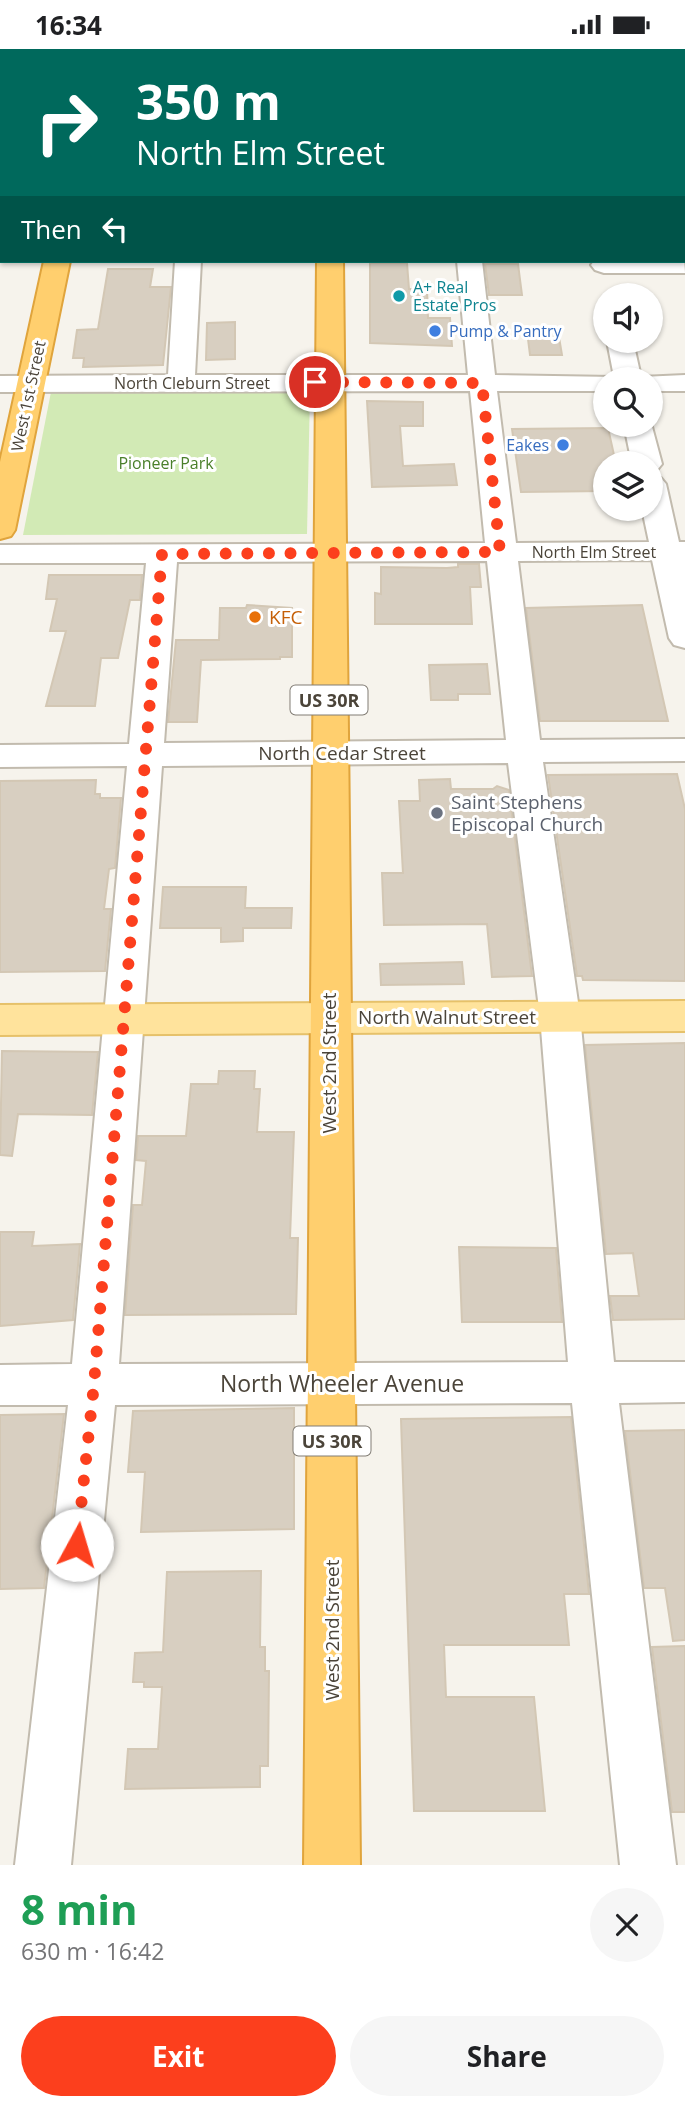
<!DOCTYPE html>
<meta charset="utf-8">
<style>
body{margin:0;font-family:"Open Sans",sans-serif;background:#f6f6f6;color:#202124;height:100vh;display:flex;flex-direction:column;font-size:26px;white-space:nowrap}
*{box-sizing:border-box;margin:0}
p{font-size:23px;color:#757577}
.icon{flex:none;width:38px;height:38px;fill:none;stroke:currentColor;stroke-width:2;stroke-linecap:round;stroke-linejoin:round}
.map{position:relative;height:1816px;overflow:hidden}
.drawer{display:flex;flex-direction:column;background:#fff;flex:1}
.drawer>*{flex:none}
.hud{position:absolute;left:0px;top:0px;width:686px;height:214px;box-shadow:0 2px 5px #0004;background:#00695c;color:#fff;overflow:hidden}
.controls{position:absolute;left:593px;top:234px;display:grid;gap:14px}
.controls a{display:grid;place-items:center;width:70px;height:70px;border-radius:50%;background:#fff;box-shadow:0 2px 5px #0004;font-size:35px}
.pin{position:absolute;display:grid;place-items:center;width:60px;height:60px;color:#fff;margin:-30px;border:4px solid #fff;border-radius:50%;box-shadow:0 2px 7px #0007}
.me{position:absolute;width:77px;margin:-38px;rotate:6deg;stroke-linejoin:round;filter:drop-shadow(0 0 5px #0008)}
.turn{display:flex;align-items:center;gap:24px;height:147px;padding:0 21px;font-size:32px}
.turn .icon{width:91px;height:91px;stroke-width:2.5}
.turn b{display:block;font-size:49px;line-height:60px}
.then{display:flex;align-items:center;height:66px;padding:0 21px;background:#0003;gap:14px;font-size:26px}
.round{display:grid;place-items:center;flex:none;width:74px;height:74px;border-radius:37px;background:#f6f6f6}
.summary{display:flex;align-items:center;justify-content:space-between;height:119px;padding:0 21px}
h1{font-size:42px;font-weight:700;line-height:52px;color:#1e9e55}
.cta{display:flex;gap:14px;margin-top:auto;padding:14px 21px}
.cta a{flex:1;height:80px;border-radius:42px;background:#fc3f1d;color:#fff;font-size:28px;font-weight:700;line-height:80px;text-align:center}
.cta a+a{background:#f6f6f6;color:#202124}
.status{display:flex;justify-content:space-between;align-items:center;height:49px;padding:0 35px;background:#fff;direction:ltr}
.status svg{height:19px;fill:currentColor}
.map>svg:first-child{display:block}
.green{fill:#d2eab5}
.building{fill:#d8cfc1;stroke:#d3c7b4;stroke-width:2}
.lines{fill:none;stroke-linecap:round;stroke-linejoin:round}
.minor-casing{stroke:#c2bbae;stroke-width:4}
.major-casing{stroke:#e6c16a;stroke-width:4}
.highway-casing{stroke:#e0a43c;stroke-width:4}
.minor{fill:#fff;fill-rule:evenodd}
.major{fill:#ffe39c;fill-rule:evenodd}
.highway{fill:#ffcf6e;fill-rule:evenodd}
.route{stroke:#fc3f1d;stroke-width:12;stroke-dasharray:0 21.6}
.culture-dot{fill:#0f9aa8;stroke:#fff;stroke-width:2.5}
.shop-dot{fill:#3f7fe0;stroke:#fff;stroke-width:2.5}
.food-dot{fill:#e8710a;stroke:#fff;stroke-width:2.5}
.worship-dot{fill:#6b7280;stroke:#fff;stroke-width:2.5}
.labels{text-anchor:middle;dominant-baseline:central;stroke-width:6;stroke-linejoin:round;paint-order:stroke}
.far-culture-label{font-size:16px;fill:#0d838f;stroke:#fff;text-anchor:start}
.far-shop-label{font-size:16px;fill:#366cbe;stroke:#fff;text-anchor:start}
.far-street-label{font-size:16px;fill:#4b4439;stroke:#fff}
.far-park-label{font-size:16px;fill:#4a7f2a;stroke:#fff}
.shield{fill:#fff;stroke:#817c74;stroke-width:2}
.shield-label{font-size:18px;font-weight:bold;fill:#4b4439}
.food-label{font-size:19px;fill:#c56008;stroke:#fff;text-anchor:start}
.street-label{font-size:19px;fill:#4b4439;stroke:#fff}
.worship-label{font-size:19px;fill:#5b616d;stroke:#fff;text-anchor:start}
.near-street-label{font-size:23px;fill:#4b4439;stroke:#fff}
</style>
<div class="status"><b>16:34</b><svg viewBox="0 0 49 12"><path d="M0 12V9h3v3zM5 12V6h3v6zM10 12V3h3v9zM15 12V0h3v12zM26 1h20v11H26zM47 4h2v5h-2z"/></svg></div>
<div class="map">
<svg width="685" height="1816" viewBox="0 0 685 1816">
<rect width="100%" height="100%" fill="#f6f3ec"/>
<path class="green" d="M51,343H310L307,485L23,486Z"/>
<path class="building" d="M370,214H407L409,240H427L428,269H450L452,297L370,294Z
M485,215H518L522,246H489Z
M108,220H153L150,238H171L163,316L83,318L84,309H73L77,281L98,280Z
M235,273V310L206,311L207,274Z
M527,282H558L562,306H530Z
M367,352L423,353V377H400L403,417L454,415L457,436L372,438Z
M608,379L616,415H606V442L521,443L512,380Z
M458,515H479L481,538H470L472,575H375V544L381,545V518L447,519L458,518Z
M49,526H142L140,551H130L118,609H101L95,657H46L66,582H50L57,550H46Z
M247,556L292,559V608H280V610L201,611L197,673H168L176,591H219L220,559H246Z
M642,556L668,672H540L526,559Z
M487,615L490,645H458V651H431L429,616Z
M677,725L685,760V932L583,931L582,927H577L548,726Z
M450,730L451,740H493L497,737L509,741L532,927L492,928L487,875L384,876L382,824H403L399,752H420L419,731Z
M96,731L95,745H100V749H121L115,819L109,820L104,860H111L105,922L0,923V732Z
M163,838H246L245,859H292L291,879H243V892L221,893V879H160Z
M462,913L464,935L381,936L380,915Z
M685,994V1270L613,1271L610,1247H639L633,1204L606,1205L585,996Z
M2,1002L98,1003L92,1066L18,1065L12,1107L0,1106Z
M219,1022H255L254,1040H260L257,1083H294L290,1189H298L296,1265L125,1266L133,1156H142L146,1112L136,1111L138,1087H186L191,1035H218Z
M0,1183H34L32,1197L80,1195L73,1271L0,1277Z
M459,1198L556,1199L562,1273H462Z
M294,1359V1480L141,1483L145,1423H128L133,1362Z
M64,1365L44,1539L0,1540V1366Z
M571,1368L589,1545H564L569,1596H444L446,1648H534L545,1762H414L401,1370Z
M685,1381V1591L673,1592L665,1539H644L625,1382Z
M261,1522L260,1598H265V1622H269L268,1717H260V1738L125,1740L128,1700H158L162,1638H144V1633H133L135,1604L163,1603L167,1523Z
M685,1597V1763H672L652,1598Z"/>
<g class="lines">
<g class="minor-casing">
<path id="minor" d="M200,0H222V2H200Z
M432,0H454V2H432Z
M550,0H572V2H550Z
M661,0H683V2H662Z
M684,29H685V44L684,43Z
M0,86H2V100H0Z
M684,86H685V100H684Z
M684,116H685V130H684Z
M684,208L685,224H604L595,221L591,216L594,212H684Z
M175,212H201L195,326H468L457,212H482L495,326L614,328L607,292H633L641,328L685,326V342H651V331H606V342H497L516,494L649,493L642,460H651V426L661,429L666,435L679,493H685V599L674,596L669,589L652,511L518,512L540,691L685,690V712L543,713L580,967L614,1313H685V1353L619,1354L676,1816H620L572,1354L115,1356L71,1816H15L68,1356H0V1316L72,1315L127,717L0,718V696L129,695L146,514H0V496L485,494L470,342L0,343V327L168,326ZM487,512L506,691L164,694L177,513ZM508,714L540,967L568,1313L119,1315L162,717Z
M651,374L662,415L657,421L651,423V415H632L624,376Z"/>
</g>
<g class="major-casing">
<path id="major" d="M0,190H2V204H0Z
M684,193H685V207H684Z
M685,952V982L0,986V956Z"/>
</g>
<g class="highway-casing">
<path id="highway" d="M88,0H110V2H88Z
M330,0H352V2H330Z
M44,212H70L15,481L11,487L0,490V413Z
M317,212H343L360,1816H304Z"/>
</g>
<use href="#minor" class="minor"/>
<use href="#major" class="major"/>
<use href="#highway" class="highway"/>
</g>
<g class="lines">
<path class="route" d="M77,1496L94,1335L162,505L500,503L482,334L315,333"/>
</g>
<circle class="culture-dot" cx="399" cy="247" r="7"/>
<g class="shop-dot">
<circle cx="435" cy="282" r="7"/>
<circle cx="563" cy="396" r="7"/>
</g>
<circle class="food-dot" cx="255" cy="568" r="7"/>
<circle class="worship-dot" cx="437" cy="764" r="7"/>
<g class="labels">
<g class="far-culture-label">
<text x="413" y="238">A+ Real<tspan x="413" dy="18">Estate Pros</tspan></text>
</g>
<g class="far-shop-label">
<text x="449" y="282">Pump &amp; Pantry</text>
<text x="549" y="396" text-anchor="end">Eakes</text>
</g>
<g class="far-street-label">
<text x="192" y="334">North Cleburn Street</text>
<text transform="translate(28 347) rotate(-78)">West 1st Street</text>
<text x="594" y="503">North Elm Street</text>
</g>
<g class="far-park-label">
<text x="166" y="414">Pioneer Park</text>
</g>
<g class="shield">
<rect x="290.5" y="636.5" width="77" height="29" rx="5"/>
<rect x="293.5" y="1377.5" width="77" height="29" rx="5"/>
</g>
<g class="shield-label">
<text x="329" y="651">US 30R</text>
<text x="332" y="1392">US 30R</text>
</g>
<g class="food-label">
<text x="269" y="568">KFC</text>
</g>
<g class="street-label">
<text x="342" y="704">North Cedar Street</text>
<text x="447" y="968">North Walnut Street</text>
<text transform="translate(329 1014) rotate(-90)">West 2nd Street</text>
<text transform="translate(332 1581) rotate(-90)">West 2nd Street</text>
</g>
<g class="worship-label">
<text x="451" y="753">Saint Stephens<tspan x="451" dy="22">Episcopal Church</tspan></text>
</g>
<g class="near-street-label">
<text x="342" y="1334">North Wheeler Avenue</text>
</g>
</g>
</svg>
<div class="controls">
<a><svg class="icon" aria-label="sound" viewBox="0 0 24 24"><path d="M4 9h4l5-4v14l-5-4H4zM17 9q2 3 0 6"/></svg></a>
<a><svg class="icon" aria-label="search" viewBox="0 0 24 24"><circle cx="10" cy="10" r="6"/><path d="M15 15l6 6"/></svg></a>
<a><svg class="icon" aria-label="layers" viewBox="0 0 24 24"><path d="M12 4l9 5-9 5-9-5zM3 14l9 5 9-5"/></svg></a>
</div>
<div class="pin" style="left:315px;top:333px;background:#d93025"><svg class="icon" aria-label="arrive" viewBox="0 0 24 24"><path d="M6 21V4h12l-3 4 3 4H6"/></svg></div>
<svg class="me" style="left:77px;top:1496px" viewBox="-20 -20 40 40"><circle r="19" fill="#fff"/><path d="M0-13L10 11 0 6-10 11z" fill="#fc3f1d"/></svg>
<div class="hud">
<div class="turn"><svg class="icon" aria-label="right" viewBox="0 0 24 24"><path d="M7 20v-9h11M14 6l5 5-5 5"/></svg><div><b>350 m</b>North Elm Street</div></div>
<div class="then">Then<svg class="icon" aria-label="left" viewBox="0 0 24 24"><path d="M17 20v-9H6M10 6l-5 5 5 5"/></svg></div>
</div>
</div>
<section class="drawer">
<div class="summary"><div><h1>8 min</h1><p>630 m · 16:42</p></div><a class="round"><svg class="icon" aria-label="close" viewBox="0 0 24 24"><path d="M6 6l12 12M18 6L6 18"/></svg></a></div>
<div class="cta"><a>Exit</a><a>Share</a></div>
</section>
